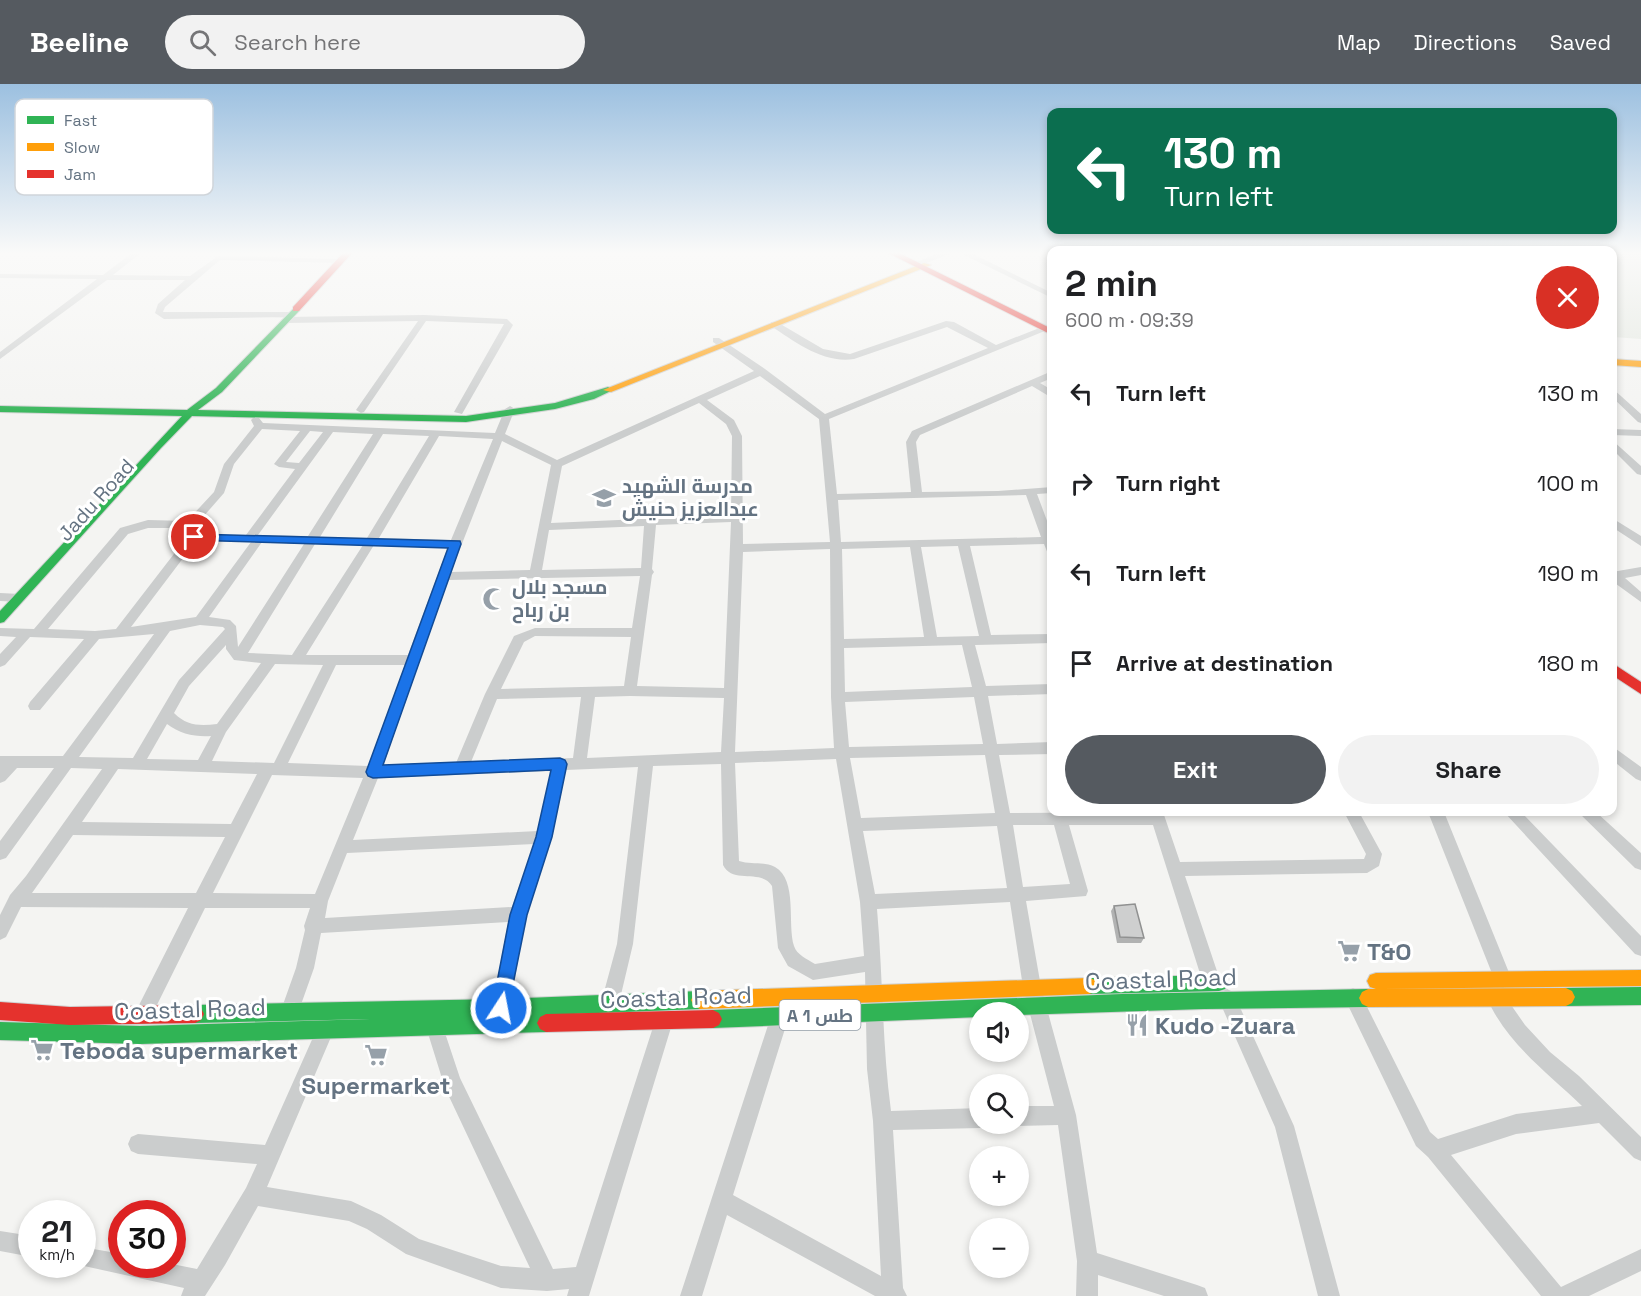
<!DOCTYPE html>
<meta charset="utf-8">
<style>
body{margin:0;font-family:"Space Grotesk",Cairo,sans-serif;background:#f2f2f2;color:#202124;height:100vh;display:flex;flex-direction:column;font-size:22px;white-space:nowrap}
*{box-sizing:border-box;margin:0}
p{font-size:20px;color:#757577}
.icon{flex:none;width:33px;height:33px;fill:none;stroke:currentColor;stroke-width:2;stroke-linecap:round;stroke-linejoin:round}
.map{position:relative;flex:1;overflow:hidden}
.details{position:absolute;left:1047px;top:162px;width:570px;height:570px;display:flex;flex-direction:column;background:#fff;border-radius:12px;box-shadow:0 3px 9px #0003}
.details>*{flex:none}
.hud{position:absolute;left:1047px;top:24px;width:570px;height:126px;border-radius:12px;box-shadow:0 3px 9px #0003;background:#0b6e4f;color:#fff;overflow:hidden}
.tools{position:absolute;left:969px;top:918px;display:grid;gap:12px}
.tools a{display:grid;place-items:center;width:60px;height:60px;border-radius:50%;background:#fff;box-shadow:0 3px 9px #0003;font-size:30px}
.speed{position:absolute;left:18px;top:1116px;display:flex;gap:12px;font-size:30px;font-weight:700;text-align:center}
.speed>*{display:grid;place-content:center;width:78px;height:78px;border-radius:50%;background:#fff;box-shadow:0 3px 9px #0003;line-height:1}
.speed small{font-size:15px;font-weight:400}
.speed .limit{border:9px solid #d22;background:#fff;color:#111}
.pin{position:absolute;display:grid;place-items:center;width:51px;height:51px;color:#fff;margin:-26px;border:3px solid #fff;border-radius:50%;box-shadow:0 2px 6px #0007}
.me{position:absolute;width:66px;margin:-33px;rotate:11deg;stroke-linejoin:round;filter:drop-shadow(0 0 4px #0008)}
.turn{display:flex;align-items:center;gap:21px;height:126px;padding:0 18px;font-size:27px}
.turn .icon{width:78px;height:78px;stroke-width:2.5}
.turn b{display:block;font-size:42px;line-height:51px}
.round{display:grid;place-items:center;flex:none;width:63px;height:63px;border-radius:32px;background:#f2f2f2}
.headline{display:flex;align-items:center;justify-content:space-between;height:102px;padding:0 18px}
h1{font-size:36px;font-weight:600;line-height:45px}
.cta{display:flex;gap:12px;margin-top:auto;padding:12px 18px}
.cta a{flex:1;height:69px;border-radius:36px;background:#555a60;color:#fff;font-size:24px;font-weight:600;line-height:69px;text-align:center}
.cta a+a{background:#f2f2f2;color:#202124}
ul{padding:0;list-style:none}
li{display:flex;align-items:center;gap:18px;height:90px;padding:0 18px}
li div{flex:1}
li b{display:block;font-size:22px}
li em{font-style:normal}
header{display:flex;align-items:center;gap:36px;box-sizing:border-box;height:84px;padding:0 30px;background:#555a60;color:#fff}
header strong{font-size:28px}
nav{display:flex;gap:33px;margin-inline-start:auto;font-size:21px}
.search{width:420px;height:54px;background:#f2f2f2;display:flex;align-items:center;gap:15px;box-sizing:border-box;padding:0 21px;border-radius:33px;color:#757577;font-size:22px}
.map>svg:first-child{display:block}
.green{fill:#e3e7e0}
.lines{fill:none;stroke-linecap:round;stroke-linejoin:round}
.fast-casing{stroke:#d0d2d2;stroke-width:2}
.slow-casing{stroke:#d0d2d2;stroke-width:2}
.jam-casing{stroke:#d0d2d2;stroke-width:2}
.street{fill:#cbcdcd;fill-rule:evenodd}
.fast{fill:#30b455;fill-rule:evenodd}
.slow{fill:#ff9f0a;fill-rule:evenodd}
.jam{fill:#e5322d;fill-rule:evenodd}
.wall{fill:#b1b2b2}
.building{fill:#cecfcf;stroke:#909191;stroke-width:1.5}
.route{fill:#1a73e8;stroke:#114b97;stroke-width:1.5}
.labels{text-anchor:middle;dominant-baseline:central;stroke-width:6;stroke-linejoin:round;paint-order:stroke}
.shield{fill:#fff;stroke:#929da8;stroke-width:1.5}
.shield-label{font-size:18px;font-weight:bold;fill:#647382}
.poi-label{font-size:20px;font-weight:bold;fill:#647382;stroke:#fff;text-anchor:start}
.street-label{font-size:20px;fill:#647382;stroke:#fff}
.near-poi-label{font-size:24px;font-weight:bold;fill:#647382;stroke:#fff;text-anchor:start}
.near-street-label{font-size:24px;fill:#647382;stroke:#fff}
.key{fill:#fff;stroke:#d0d5da;stroke-width:1.5}
.key-label{font-size:16px;fill:#647382}
</style>
<header>
<strong>Beeline</strong>
<div class="search"><svg class="icon" aria-label="search" viewBox="0 0 24 24"><circle cx="10" cy="10" r="6"/><path d="M15 15l6 6"/></svg>Search here</div>
<nav><a>Map</a><a>Directions</a><a>Saved</a></nav>
</header>
<div class="map">
<svg width="1641" height="1212" viewBox="0 0 1641 1212">
<rect width="100%" height="100%" fill="#f4f4f2"/>
<path class="green" d="M1613,168H1641V255L1613,253Z"/>
<g class="lines">
<g class="fast-casing">
<path id="fast" d="M296,222L300,225L299,227L222,308L198,326L466,332L555,319L608,303L613,306L594,315L555,325L466,338L192,332L161,364L4,538L0,539V527L182,332L0,328V322L187,326L216,304Z
M1219,891L1225,893L1228,899L1225,905L1219,907L1089,910L1083,908L1080,902L1083,896L1089,894Z
M1641,903V921L1566,922L1560,919L1557,913L1560,907L1566,904Z
M1368,905L1374,908L1377,914L1374,920L1368,923L1204,925L1018,931V928H980V933L713,944L707,941L704,935L707,929L713,926L1122,910Z
M700,907L706,910L709,916L706,922L700,925L548,931L552,933L555,939L552,945L546,948L140,960L0,956V938L140,942L370,935L195,939L189,936L186,930L189,924L195,921L501,915Z"/>
</g>
<g class="slow-casing">
<path id="slow" d="M924,179L931,181L611,308L603,306Z
M1612,275L1641,277V283L1612,281Z
M1641,886V902L1376,905L1370,903L1367,897L1370,891L1376,889Z
M1089,894L1095,896L1098,902L1095,908L1089,910L700,925L694,922L691,916L694,910L700,907Z
M1566,904L1572,907L1575,913L1572,919L1566,922L1368,923L1362,920L1359,914L1362,908L1368,905Z"/>
</g>
<g class="jam-casing">
<path id="jam" d="M344,168H353L299,227H293V223Z
M886,168H897L1052,245V251Z
M1612,579L1641,598V610L1612,591Z
M0,918L70,923L195,921L201,924L204,930L201,936L195,939L70,941L0,936Z
M713,926L719,929L722,935L719,941L713,944L546,948L540,945L537,939L540,933L546,930Z"/>
</g>
<path class="street" d="M133,168H142L113,191L190,192L218,172L341,175L345,177L341,179L220,176L165,223L163,228H294V232L291,233L164,235L155,229L158,220L185,196H107L0,275V268L97,195L0,194V190L103,191Z
M941,168H954L924,180L917,178Z
M958,168H969L1052,209V214Z
M424,231L507,235L513,241L462,330L454,328L504,240L426,237L364,328L361,329L356,326L418,237L285,239L281,236L285,233Z
M946,237L954,238L996,261L1052,239V244L829,335L837,410L911,408L906,358L912,347L1052,287V294L1040,299L1052,306V314L1032,302L920,351L916,358L922,408L998,407L1052,403V409L1037,410L1052,450V471L1048,470L1044,460L970,462L991,551L1052,550V559L975,561L986,602L1052,600V610L988,612L997,660L1052,658V670L999,671L1010,729L1163,728L1180,778L1364,775L1366,770L1344,728H1359L1382,770L1379,782L1367,789L1185,792L1221,899L1218,905L1212,907L1206,905L1203,899L1153,741H1069L1088,807L1086,812L1026,817L1041,903L1076,1031L1097,1169L1197,1201L1205,1204L1208,1212H1164L1098,1191V1212H1076L1077,1177L1058,1041L1018,1042L1013,1040H1018V1022H1054L1023,903L1010,818L877,825C883,892 882,960 891,1027L980,1024V1040H987L980,1044L893,1046L903,1204L907,1212H875L727,1131L702,1212H680L771,932L774,926L780,923L786,926L789,932L733,1111L881,1192L873,1037L867,985L865,888L813,896L788,882L778,864L772,802C761,784 733,801 723,781L721,680L653,682L633,860L619,919L616,925L610,928L604,925L601,919L617,860L638,683L566,686L552,753L526,830L510,924L507,930L501,933L495,930L492,924L508,838L321,849L314,884L298,929L295,935L289,938L283,935L280,929L296,884L305,846L304,842L310,824H205L149,937L143,940L137,937L134,931L188,824L21,823L6,853L0,856V831L10,811L26,792L102,685L71,684L6,774L0,776V757L54,684H17L5,697L0,699V672H63L154,550L99,555L40,626H30L28,622L30,618L84,555L30,553L5,581L0,583V570L16,553L0,552V544L34,545L120,444L148,436L187,437L214,408L224,380L254,342L251,336L253,334H259L263,339L495,349L505,325L510,322L515,325L505,350L557,376L754,287L713,258V254H719L765,285L825,330L988,264L947,243L854,275C824,280 795,258 771,242V238H777L823,265L850,270ZM760,292L819,335L830,458L743,460L742,352L734,336L707,316ZM699,319L726,340L732,352L731,431L551,439L562,382ZM262,345L300,347L274,380L279,383L295,385L246,451L198,450L196,441L224,409L234,380ZM310,347L323,348L299,379L286,378ZM333,348L373,350L308,452L258,451ZM383,350L429,352L367,454L320,453ZM439,352L493,355L451,456L379,454ZM502,357L551,381L530,486L451,488ZM1026,411L1041,453L841,458L838,416ZM731,438L724,604L637,602L652,491L654,488L652,485L656,441ZM644,442L641,484L542,486L549,446ZM148,444H185L187,453L116,545L95,547L48,545L128,450ZM196,457L251,458L196,533L131,543ZM262,458L304,460L238,563L236,542L230,536L209,533ZM315,460L363,461L292,571L248,569ZM374,461L448,463L408,571H306ZM958,462L979,552L937,553L921,463ZM910,463L924,553L844,555L842,465ZM830,465L831,613L834,664L735,668L743,468ZM640,492L632,544H535L514,552L485,610L456,679L383,682L448,496ZM200,541L223,543L225,545L179,596L133,674L79,673L170,547ZM535,552L631,553L624,602L501,605L524,558ZM226,561V565L234,576L261,579L217,640C200,642 187,642 174,629L189,602ZM962,561L972,603L845,608L844,564ZM275,580L323,581L274,679L212,677L226,648ZM336,581H405L368,682L288,679ZM630,612L724,614L721,668L587,674L595,613ZM581,613L573,674L471,678L497,615ZM974,613L983,660L849,663L845,618ZM167,640C180,650 195,653 211,652L198,676L147,675ZM985,671L995,729L861,734L850,674ZM836,675L860,818L864,872L815,880C807,875 797,871 794,862C787,840 798,796 775,783C763,777 751,781 739,777L735,679ZM118,685L257,690L231,740L82,738ZM551,687L538,747L353,756L378,694ZM272,691L363,694L315,810L213,809ZM1013,741H1054L1070,800L1023,803ZM997,742L1007,804L875,810L863,747ZM73,751L225,753L196,809H32ZM534,760L512,823L325,834L328,817L347,769Z
M1612,304L1641,330V339L1638,338L1612,313Z
M1612,345L1641,346V352L1612,351Z
M1612,356L1641,382V391L1637,390L1612,365Z
M1612,434L1641,452V462L1612,443Z
M1641,483V491L1625,494L1641,508V518L1612,497V488Z
M0,509L20,510L26,514L20,518L0,517Z
M1612,662L1641,683V697L1636,695L1612,676Z
M1428,728H1444L1512,896L1509,902L1503,904L1497,902Z
M1504,728H1521L1641,852V872L1635,870Z
M1578,728H1596L1641,769V786L1635,784Z
M1353,904L1359,907L1430,1048L1438,1055L1516,1030L1582,1022C1548,989 1506,959 1487,914L1490,908L1496,905L1502,908L1525,941L1550,968L1579,992L1641,1053V1077L1634,1074L1599,1039L1516,1050L1451,1071L1561,1203L1641,1165V1187L1589,1212H1541L1428,1073L1416,1062L1344,913L1347,907Z
M1227,905L1233,908L1294,1042L1340,1212H1318L1275,1043L1218,914L1221,908Z
M664,928L670,931L673,937L589,1212H567L569,1205L547,1207L501,1204L406,1170L367,1145L349,1137L258,1122L225,1181L205,1212H181L184,1204L75,1180H82V1163L122,1170V1180H172L197,1185L246,1104L257,1080L138,1070L131,1067L128,1060L131,1053L138,1050L265,1061L319,940L325,937L331,940L334,946L267,1103L351,1117L381,1131L419,1155L501,1182L530,1184L445,1004L426,943L429,937L435,934L441,937L460,994L553,1185L576,1183L655,937L658,931Z
M0,1147L32,1152V1173L0,1167Z"/>
<use href="#fast" class="fast"/>
<use href="#slow" class="slow"/>
<use href="#jam" class="jam"/>
</g>
<path class="wall" d="M1114,822L1144,854L1141,859H1117L1111,827Z"/>
<path class="building" d="M1135,820L1144,854L1120,853L1114,822Z"/>
<linearGradient id="sky" x2="0" y2="1"><stop stop-color="#9cc0e0"/><stop offset="0.5" stop-color="#fafaf9"/><stop offset="1" stop-color="#fafaf9" stop-opacity="0"/></linearGradient>
<rect width="1641" height="338" fill="url(#sky)"/>
<path class="route" d="M194,450L460,457L461,460L383,681L560,674L565,676L567,680L552,753L527,831L507,930L501,932L495,930L492,924L510,831L536,753L551,686L373,694L368,692L366,688L448,464L189,456L188,453Z"/>
<defs>
<g id="school-bare" transform="scale(1.8)"><path d="M0-5L7-2L0 1L-7-2ZM-4 1L0 2.5L4 1V4Q0 6-4 4Z" fill="#96a0a9" stroke="#fff" stroke-width="2.5" paint-order="stroke"/></g>
<g id="mosque-bare" transform="scale(1.8)"><path d="M3.5-4.9A6 6 0 1 0 3.5 4.9A5 5 0 1 1 3.5-4.9Z" fill="#96a0a9" stroke="#fff" stroke-width="2.5" paint-order="stroke"/></g>
<g id="supermarket-bare" transform="scale(1.8)"><path d="M-6-5.5h2.5l.6 2H6L4.5 2H-2.5L-4.4-4H-6ZM-1.5 3.2a1.3 1.3 0 1 0 .1 0ZM3 3.2a1.3 1.3 0 1 0 .1 0Z" fill="#96a0a9" stroke="#fff" stroke-width="2.5" paint-order="stroke"/></g>
<g id="restaurant-bare" transform="scale(1.8)"><path d="M-5-6h1v4h1v-4h1v4h1v-4h1v5L-1.5 .5V6h-2V.5L-5-1ZM5-6V6H3V1.5H1.5Q1.5-4 5-6Z" fill="#96a0a9" stroke="#fff" stroke-width="2.5" paint-order="stroke"/></g>
</defs>
<g fill-rule="evenodd">
<use href="#school-bare" x="604" y="414"/>
<use href="#mosque-bare" x="494" y="515"/>
<use href="#supermarket-bare" x="1349" y="867"/>
<use href="#restaurant-bare" x="1137" y="941"/>
<use href="#supermarket-bare" x="42" y="966"/>
<use href="#supermarket-bare" x="376" y="971"/>
</g>
<g class="labels">
<rect class="shield" x="779.5" y="916" width="81" height="30" rx="4.5"/>
<g class="shield-label">
<text x="820" y="931">A 1 طس</text>
</g>
<g class="poi-label">
<text x="622" y="402">مدرسة الشهيد<tspan x="622" dy="23">عبدالعزيز حنيش</tspan></text>
<text x="512" y="503">مسجد بلال<tspan x="512" dy="23">بن رباح</tspan></text>
</g>
<g class="street-label">
<text transform="translate(96 416) rotate(-48)">Jadu Road</text>
</g>
<g class="near-poi-label">
<text x="1367" y="867">T&amp;O</text>
<text x="1155" y="941">Kudo -Zuara</text>
<text x="60" y="966">Teboda supermarket</text>
<text x="376" y="1001" text-anchor="middle">Supermarket</text>
</g>
<g class="near-street-label">
<text transform="translate(1161 895) rotate(-2)">Coastal Road</text>
<text transform="translate(676 913) rotate(-2)">Coastal Road</text>
<text transform="translate(190 925) rotate(-2)">Coastal Road</text>
</g>
</g>
<rect x="15" y="15" width="198" height="96" rx="9" class="key"/>
<rect x="27" y="32" width="27" height="8" fill="#30b455"/>
<rect x="27" y="59" width="27" height="8" fill="#ff9f0a"/>
<rect x="27" y="86" width="27" height="8" fill="#e5322d"/>
<g class="key-label">
<text x="64" y="42">Fast</text>
<text x="64" y="69">Slow</text>
<text x="64" y="96">Jam</text>
</g>
</svg>
<div class="tools">
<a><svg class="icon" aria-label="sound" viewBox="0 0 24 24"><path d="M4 9h4l5-4v14l-5-4H4zM17 9q2 3 0 6"/></svg></a>
<a><svg class="icon" aria-label="search" viewBox="0 0 24 24"><circle cx="10" cy="10" r="6"/><path d="M15 15l6 6"/></svg></a>
<a>+</a>
<a>−</a>
</div>
<div class="speed"><div>21<small>km/h</small></div><div class="limit">30</div></div>
<div class="pin" style="left:194px;top:453px;background:#d93025"><svg class="icon" aria-label="arrive" viewBox="0 0 24 24"><path d="M6 21V4h12l-3 4 3 4H6"/></svg></div>
<svg class="me" style="left:501px;top:924px" viewBox="-20 -20 40 40"><circle r="17" fill="#1a73e8" stroke="#fff" stroke-width="3"/><path d="M0-11L8 9 0 5-8 9z" fill="#fff"/></svg>
<div class="hud">
<div class="turn"><svg class="icon" aria-label="left" viewBox="0 0 24 24"><path d="M17 20v-9H6M10 6l-5 5 5 5"/></svg><div><b>130 m</b>Turn left</div></div>
</div>
<section class="details">
<div class="headline"><div><h1>2 min</h1><p>600 m · 09:39</p></div><a class="round" style="background:#d93025;color:#fff"><svg class="icon" aria-label="close" viewBox="0 0 24 24"><path d="M6 6l12 12M18 6L6 18"/></svg></a></div>
<ul>
<li><svg class="icon" aria-label="left" viewBox="0 0 24 24"><path d="M17 20v-9H6M10 6l-5 5 5 5"/></svg><div><b>Turn left</b></div><em>130 m</em></li>
<li><svg class="icon" aria-label="right" viewBox="0 0 24 24"><path d="M7 20v-9h11M14 6l5 5-5 5"/></svg><div><b>Turn right</b></div><em>100 m</em></li>
<li><svg class="icon" aria-label="left" viewBox="0 0 24 24"><path d="M17 20v-9H6M10 6l-5 5 5 5"/></svg><div><b>Turn left</b></div><em>190 m</em></li>
<li><svg class="icon" aria-label="arrive" viewBox="0 0 24 24"><path d="M6 21V4h12l-3 4 3 4H6"/></svg><div><b>Arrive at destination</b></div><em>180 m</em></li>
</ul>
<div class="cta"><a>Exit</a><a>Share</a></div>
</section>
</div>
